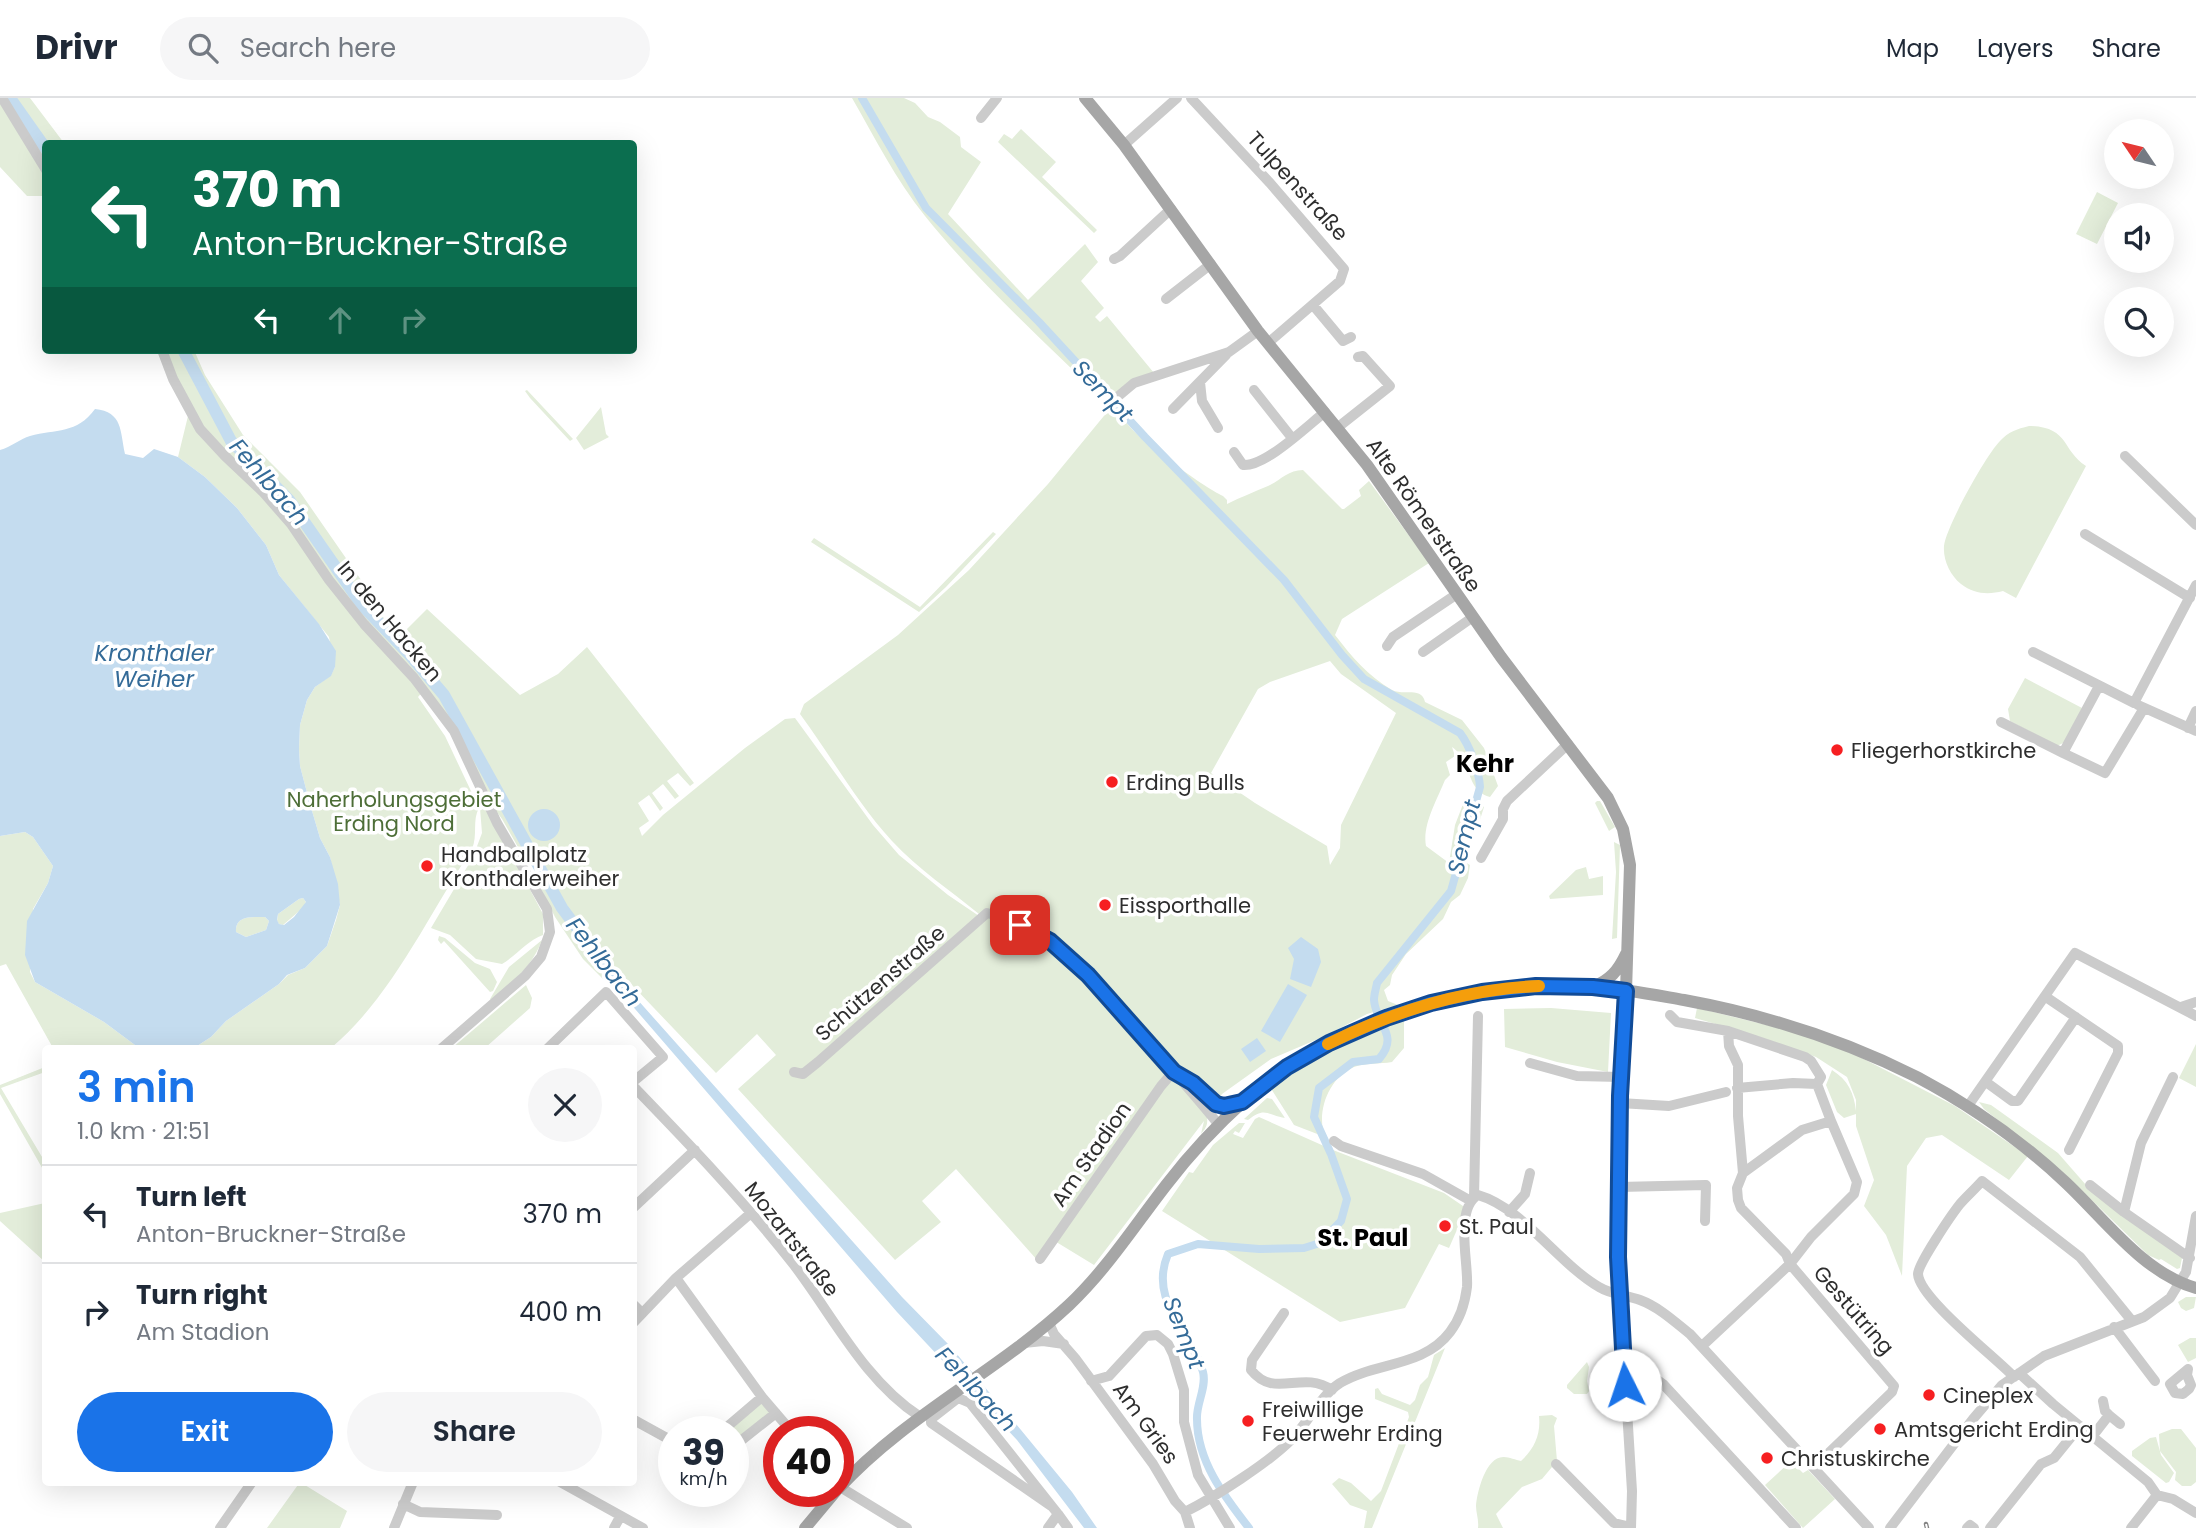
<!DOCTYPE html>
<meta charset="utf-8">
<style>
body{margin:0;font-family:Poppins,sans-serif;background:#f6f6f7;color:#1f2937;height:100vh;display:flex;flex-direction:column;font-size:26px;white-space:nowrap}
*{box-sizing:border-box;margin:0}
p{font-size:23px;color:#747a83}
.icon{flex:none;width:38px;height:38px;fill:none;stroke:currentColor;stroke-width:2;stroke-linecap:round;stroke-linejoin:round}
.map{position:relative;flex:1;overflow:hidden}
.drawer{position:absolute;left:42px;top:947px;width:595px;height:441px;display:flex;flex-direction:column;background:#fff;border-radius:7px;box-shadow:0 7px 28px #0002}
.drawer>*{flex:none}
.guide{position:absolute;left:42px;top:42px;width:595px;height:214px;border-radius:7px;box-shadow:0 7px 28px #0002;background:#0b6e4f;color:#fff;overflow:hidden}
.needle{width:46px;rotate:305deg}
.fabs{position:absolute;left:2104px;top:21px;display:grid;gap:14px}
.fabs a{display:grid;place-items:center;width:70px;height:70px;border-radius:50%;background:#fff;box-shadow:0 7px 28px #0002;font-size:35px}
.speed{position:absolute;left:658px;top:1318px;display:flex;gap:14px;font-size:35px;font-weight:700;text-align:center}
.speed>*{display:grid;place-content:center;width:91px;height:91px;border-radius:50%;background:#fff;box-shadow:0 7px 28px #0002;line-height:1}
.speed small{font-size:18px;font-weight:400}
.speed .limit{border:10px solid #d22;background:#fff;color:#111}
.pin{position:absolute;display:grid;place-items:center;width:60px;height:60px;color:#fff;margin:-30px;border-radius:14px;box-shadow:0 4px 10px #0006}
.me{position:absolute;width:77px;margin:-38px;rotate:356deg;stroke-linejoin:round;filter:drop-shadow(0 0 5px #0008)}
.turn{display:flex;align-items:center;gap:24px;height:147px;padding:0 35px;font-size:32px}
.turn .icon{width:91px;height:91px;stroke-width:2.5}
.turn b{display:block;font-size:49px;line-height:60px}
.lanes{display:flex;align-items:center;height:66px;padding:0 35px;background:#0003;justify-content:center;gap:35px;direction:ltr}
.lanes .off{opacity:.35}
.round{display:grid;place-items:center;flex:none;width:74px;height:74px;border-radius:37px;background:#f6f6f7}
.head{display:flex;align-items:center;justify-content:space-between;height:119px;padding:0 35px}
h1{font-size:42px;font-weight:600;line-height:52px;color:#1a73e8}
.action{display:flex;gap:14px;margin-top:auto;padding:14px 35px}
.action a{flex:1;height:80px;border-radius:42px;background:#1a73e8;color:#fff;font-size:28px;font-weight:600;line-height:80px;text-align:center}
.action a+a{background:#f6f6f7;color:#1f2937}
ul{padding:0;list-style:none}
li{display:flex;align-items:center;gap:21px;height:98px;padding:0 35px;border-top:2px solid #e0e1e3}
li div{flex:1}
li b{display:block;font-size:26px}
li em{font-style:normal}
header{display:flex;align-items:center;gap:42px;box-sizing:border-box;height:98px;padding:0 35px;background:#fff;border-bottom:2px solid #e0e1e3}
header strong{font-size:33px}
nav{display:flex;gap:38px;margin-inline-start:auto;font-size:24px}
.search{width:490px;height:63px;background:#f6f6f7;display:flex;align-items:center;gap:18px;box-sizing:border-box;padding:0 24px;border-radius:38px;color:#747a83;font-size:26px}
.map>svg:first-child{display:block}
.green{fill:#e3edda;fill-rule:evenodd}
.water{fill:#c4dcef;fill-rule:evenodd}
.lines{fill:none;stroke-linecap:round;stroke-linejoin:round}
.canal{stroke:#c4dcef;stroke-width:8}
.river{stroke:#c4dcef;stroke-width:12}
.minor{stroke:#cbcbcb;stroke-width:10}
.major{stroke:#a6a6a6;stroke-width:12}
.rail-casing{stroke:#838383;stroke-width:4.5}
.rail{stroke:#fff;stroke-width:2;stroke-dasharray:5;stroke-linecap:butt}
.route-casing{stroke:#114b97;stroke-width:18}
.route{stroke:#1a73e8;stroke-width:12}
.slow{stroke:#f59e0b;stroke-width:12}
.poi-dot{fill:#f61f21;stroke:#fff;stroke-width:2.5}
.labels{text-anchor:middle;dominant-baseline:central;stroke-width:7;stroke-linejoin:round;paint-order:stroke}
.street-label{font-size:21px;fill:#2e2e2e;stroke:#fff}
.poi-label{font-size:21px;fill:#2e2e2e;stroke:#fff;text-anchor:start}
.park-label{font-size:21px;fill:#4d6e37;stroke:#fff}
.water-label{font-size:23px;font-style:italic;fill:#346b98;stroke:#fff}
.quarter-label{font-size:24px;font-weight:bold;fill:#000;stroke:#fff}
</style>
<header>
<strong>Drivr</strong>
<div class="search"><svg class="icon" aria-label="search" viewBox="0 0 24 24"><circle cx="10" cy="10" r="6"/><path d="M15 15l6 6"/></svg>Search here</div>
<nav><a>Map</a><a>Layers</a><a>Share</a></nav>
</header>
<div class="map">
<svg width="2196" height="1430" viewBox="0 0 2196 1430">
<rect width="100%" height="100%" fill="#fff"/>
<path class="green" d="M0,0H30L64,45L46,46L45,98H27L0,69Z
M852,0H904L915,5L928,19L940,24L960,39L961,49L981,64L948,116L1028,202L1085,146L1098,164L1081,183L1104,210L1095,219L1100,224L1107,218L1154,275L1107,305C1045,244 979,185 925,118C896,82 875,40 852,0Z
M1021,31L1056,64L1042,79L1097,132L1094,135L998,44L1004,36L1012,41Z
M2097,94L2118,105L2097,146L2076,136Z
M167,252H194L205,277L243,337L300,394L375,502L373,504L382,518L401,537L427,511L520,597L558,576L587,549L694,685L690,688L678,675L667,683L679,698L675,701L663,686L652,695L663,710L660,713L649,697L638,705L649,723L639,730L642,738L663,717L745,650L785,621L795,620L873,727L899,757L948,797L979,818V816C950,792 919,772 892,743C857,705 831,658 800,616L804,606L898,537L969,472L1048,386L1117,302C1121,308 1120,312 1122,318C1130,337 1204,389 1223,398L1227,402V406C1241,399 1254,394 1268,388C1281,382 1288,372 1303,372L1342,411H1344L1361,398L1359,392L1369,383L1429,465L1342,521L1335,537C1352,559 1368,578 1392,592C1403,598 1422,588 1425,604L1462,622L1484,650L1498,688L1490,699C1465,692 1473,664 1452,649L1455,658L1446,664L1450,677L1445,682C1437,702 1422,727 1426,748L1449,765L1455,727L1465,701L1472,699L1484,709L1478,728L1465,730L1458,760L1470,767L1468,780L1460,797L1451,804L1443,821L1406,856L1392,877L1390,887L1384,892L1388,903L1398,907L1367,916L1325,938L1271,961L1222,996L1207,1019C1208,1027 1206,1030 1201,1036L1204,1023L1094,1167L1053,1142L1038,1163L956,1071L922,1103L941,1124L895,1162L738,991L776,957L757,936L716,975L611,865L608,886L583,861L555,819L540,789L541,779L532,764L523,758L502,721L488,702L426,590L418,599L445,638L479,710C472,722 478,737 472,751C429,816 391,900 331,950H194L211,939L226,923L279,886L288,877L305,870L327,848L336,822L340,807L330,759L320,740L310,706L300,668L299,651L300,627L307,602L315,589L331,577L335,569L329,539L279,477L266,447L237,410L205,379L178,359L188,318ZM1330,563L1341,576L1396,615L1341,727L1340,750L1330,767L1327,748L1255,705L1211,675L1258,591L1270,584Z
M527,292L573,341L570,343L530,300L525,293Z
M601,309L606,336L609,339L584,352L576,340Z
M2029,328C2070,329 2061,352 2086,368L2016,500L2003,493C1988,497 1974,496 1961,486C1950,477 1943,462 1944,448C1946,429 1986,357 2000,343C2008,334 2017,331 2029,328Z
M993,434L996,436L946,489L919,514L811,444L814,440L920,509Z
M2025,580L2082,610L2065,644L2057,648L2010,623L2008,611Z
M1597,703H1600L1615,729L1609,733L1595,705Z
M483,704L543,816V837C528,842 517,857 502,866L476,861L450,837L431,830L473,759L482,735L480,710Z
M25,734L33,739L53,768L48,785L33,811L30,874L35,884L104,924L139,950H53L6,866L0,868V738Z
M1614,744L1620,747L1617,840L1612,841L1616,774Z
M1586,769L1589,781L1603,778V797L1550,801L1549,798L1576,772Z
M303,800L306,804L304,809L283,827L279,826L277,823L278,816L299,801Z
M265,819L269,823L266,832L246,839L236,834C235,817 252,819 265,819Z
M439,838L445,840L475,865L490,871L497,884L493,893L490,894L444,843L441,846L438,842Z
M542,842C532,869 512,885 492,903L490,901L509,869Z
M526,887L532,900L530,910L485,950H452Z
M1551,910L1611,915L1608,974L1557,964L1505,949L1504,911Z
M1697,910L1799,935L1856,957L1955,1008L2028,1058L2009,1082L1942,1037L1926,1040L1907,1068L1902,1178L1886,1137L1864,1108L1874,1082L1856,1028V1016L1844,1020L1837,1014L1826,987L1832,972C1848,982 1854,995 1856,1013V1002L1847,979L1816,959L1760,939L1695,920Z
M1404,922V950L1392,964C1380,966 1364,965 1354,969C1328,980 1316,1015 1325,1039L1294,1027L1270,989L1362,934Z
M2196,946V989L2179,980Z
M45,969V974L1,990L45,1064V1075L0,996V987Z
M1267,1000L1272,1001L1285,1020C1267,1017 1265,1008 1248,1022L1244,1021Z
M1979,1004L1991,1007L2058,1055L2086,1087L2182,1160L2180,1170L2177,1171L2161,1161L2159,1162L2148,1157L2065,1076L1984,1011Z
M1259,1019L1333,1052L1444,1095L1463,1108V1118L1449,1150L1439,1146L1405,1210L1340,1224L1162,1113L1189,1074L1193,1075L1213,1047L1239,1025H1245L1239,1035L1235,1033L1233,1036L1243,1040L1255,1021Z
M45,1105H46L45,1164L0,1123V1115Z
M2186,1199H2196L2194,1210L2186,1213L2181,1210L2178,1204Z
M2190,1240H2196V1260L2188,1264L2178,1247Z
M1445,1250L1372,1430H1364L1367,1413L1350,1407L1332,1386L1339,1380L1351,1385L1371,1403L1381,1393L1409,1319L1408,1314L1375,1301V1291L1378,1290L1382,1296L1410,1307L1415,1302L1420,1287L1428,1279L1434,1257Z
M1587,1264L1589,1269L1587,1283L1589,1293L1587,1296H1574L1567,1290V1287Z
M763,1303L770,1315L733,1346V1334H724Z
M1552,1317L1557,1320L1554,1328L1557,1363L1542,1381L1522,1389L1496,1416L1503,1430H1478C1479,1422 1476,1415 1476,1408C1477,1394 1486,1358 1504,1359C1509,1359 1516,1362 1521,1363C1534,1351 1541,1337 1539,1318Z
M2172,1331H2181L2196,1350V1384L2191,1388H2182L2175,1382L2176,1374L2160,1353L2159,1336Z
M2156,1339L2161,1357L2174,1375L2169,1384L2166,1385L2132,1358V1353L2150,1340Z
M1791,1363L1803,1375L1808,1372L1835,1401L1803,1430L1765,1387Z
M300,1384L347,1413L340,1430H267Z"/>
<path class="water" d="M95,311C123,314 120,333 125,356L143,360L154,351L178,359L205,379L237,410L266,447L279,477L319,526L336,553L335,569L331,578L315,589L307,602L300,627L299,651L300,668L310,706L320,740L330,759L338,786L340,807L327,848L305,870L287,877L279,886L226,923L211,939L194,950H139L104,924L35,884L25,857L27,823L48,785L53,768L33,739L25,734L0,738V352C11,349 20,341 30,338C56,331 77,336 95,311ZM303,800L306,804L294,819L284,827L279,826L277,822L278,816L299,801ZM265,819L269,823L266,832L246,839L236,834C235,817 252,819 265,819Z
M528 727a16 16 0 1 1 32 0a16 16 0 1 1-32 0Z
M1301,839L1318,851L1321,864L1311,889L1290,881L1294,861L1288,850Z
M612,873L902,1199L950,1248L1021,1332L1072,1394L1097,1430H1084L1017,1342L897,1214L610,882Z
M1288,886L1307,897L1280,944L1261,933Z
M1257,940L1266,953L1250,964L1241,951Z"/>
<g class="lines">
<path class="canal" d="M862,0L926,110L1039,224L1145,339L1284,482L1342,557L1364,581L1460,635C1470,648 1479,673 1480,689L1451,793L1377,885C1376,891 1374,896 1374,902C1376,927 1400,937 1379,961L1353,964L1319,990L1314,1019L1331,1056L1347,1101L1341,1123L1320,1145L1304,1150L1259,1151L1198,1146L1168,1156C1148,1203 1191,1233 1203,1274C1207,1289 1196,1306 1197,1321C1197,1363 1224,1398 1249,1430"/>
<path class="river" d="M10,0L46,51
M183,252L231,343L289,402L362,507L410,557L444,597L562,810L620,888"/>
<path class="minor" d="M2,0L46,72
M1191,0L1270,85L1344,171L1340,183L1268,245
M981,20L997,0
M1124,47L1177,0
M1114,161L1120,158L1171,111
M1166,201L1211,166
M1313,207L1343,243L1351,239
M162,252L173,281L200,331L225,358L263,394L291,426L329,482L364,526L414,580L454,633L497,725L547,811L550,834L541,859L525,878L442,950
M1200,284L1202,303L1218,330
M1254,292L1292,340
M1109,306L1134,285L1229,254L1258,233
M1173,311L1226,257
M1337,330L1390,288L1363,258L1358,259
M1234,354L1243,367C1265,369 1307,328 1325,314
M2125,358L2196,427
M2085,436L2190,500
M1387,548L1393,539L1457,496
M1423,554L1473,519
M2033,554L2134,605L2196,487
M2138,607L2196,633
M2001,624L2063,655L2099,588
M2188,630L2196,613
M2063,655L2105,675L2144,610
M1481,760L1503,721V711L1507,703L1568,646
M1626,893L1620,998L1618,1166L1632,1393L1631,1430
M2046,899L2118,948V955L2069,1052
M2181,909L2196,904
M1670,917L1677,924L1728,933L1805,959L1811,963L1821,979L1817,986
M1728,933L1729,948L1738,967V1018L1743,1075L1737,1090L1738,1102L1741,1110L1786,1156L1790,1166L1811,1139L1854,1096L1857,1084L1831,1023L1802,1032L1743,1075
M548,950L606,894L663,959L634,983
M1530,965L1577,978L1621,979
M794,974L803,976L818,964L987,815C1055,831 1097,887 1141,937C1168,967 1194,996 1219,1027
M1986,984L2012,1003H2018L2076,919
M1193,985L1228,1017
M634,989C689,1046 745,1104 794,1167C833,1218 864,1282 919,1318
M1737,990L1793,985L1817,986L1831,1023
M1620,1005L1669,1008L1726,994
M1968,1008L2075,855L2196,918
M1334,1043L1341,1048L1423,1076L1471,1103
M2090,1087L2124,1114L2190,1160
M1619,1089L1706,1087L1705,1123
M1474,1099L1478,918
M634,1109L695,1052
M1509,1114L1525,1096L1530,1075
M2124,1114L2141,1045L2173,979
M1040,1161L1161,988L1174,973
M676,1180L762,1299L792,1334
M634,1207L642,1215
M1284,1215L1252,1262L1251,1272C1275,1302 1301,1271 1332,1292
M634,1224L676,1180L751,1115
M1049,1225L1054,1236L1075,1260L1153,1366L1175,1403L1185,1414L1190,1430
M2114,1229L2155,1283
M1024,1245L1043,1243L1064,1246
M1702,1248L1790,1166L1894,1288L1892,1294L1814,1369
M1624,1268L1645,1273L1663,1286L1796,1430
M2188,1271L2187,1277L2191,1287L2189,1291L2183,1296L2175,1295L2170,1286Z
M2019,1275L2053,1306L2148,1384L2157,1397L2173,1401L2196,1415
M2014,1279C1995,1259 1919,1200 1918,1176C1918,1166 1952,1116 1960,1106C1967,1098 1975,1091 1982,1083L2080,1159L2132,1223
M1091,1283L1109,1278L1146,1238L1157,1237L1168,1246L1173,1256L1184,1292V1324L1198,1377L1230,1430
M2103,1303L2105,1313L2109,1317
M634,1322L674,1344
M721,1334L762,1299
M2092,1339L2109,1317L2120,1326
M733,1349L776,1315
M1556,1366L1614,1425L1631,1429
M560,1384L643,1430
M838,1384L845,1392L907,1430
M403,1406L420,1414L497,1417
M1051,1408L931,1325V1321L958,1300L970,1305L1058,1416L1068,1430
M1185,1414C1215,1399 1268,1365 1291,1342C1308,1325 1320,1298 1340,1285C1375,1264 1424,1269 1450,1234C1460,1221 1465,1205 1467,1189C1469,1166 1454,1111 1478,1097C1523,1110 1559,1166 1599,1189C1612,1197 1627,1197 1640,1202C1659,1209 1675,1224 1690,1236L1869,1430
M220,1430L252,1384
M394,1430L413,1384
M614,1430L620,1419
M1048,1430L1058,1416
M1890,1430L1973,1321L2002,1287L2044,1258L2144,1219L2170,1200L2186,1174L2196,1118
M1967,1430L1970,1427L1974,1430
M1990,1430L2041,1366L2054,1360L2080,1328
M2131,1430L2157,1397"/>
<path class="major" d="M1085,0L1124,47L1258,233L1367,367L1501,559L1608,700L1623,731L1630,767L1626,893
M1593,889C1610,882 1618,873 1626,856
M838,1391C907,1316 996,1275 1069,1207C1107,1171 1135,1127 1167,1086C1190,1056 1216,1028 1245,1002C1273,976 1306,956 1341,940C1420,901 1507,882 1595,889C1625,891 1655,897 1684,902C1766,917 1843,942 1917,979C1970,1007 2020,1042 2064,1083C2104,1120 2143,1175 2196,1190
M805,1430L836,1393"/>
<g class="rail-casing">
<path id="rail" d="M1926,1426L1927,1430"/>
</g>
<use href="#rail" class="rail"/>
</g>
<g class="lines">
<g class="route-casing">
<path id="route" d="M1020,827L1050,843L1088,877L1174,974L1193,985L1216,1006L1224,1008L1242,1004L1287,969L1329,945L1386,920L1431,905L1482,894L1536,888L1593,889L1626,893L1620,998L1618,1159L1625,1287"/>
</g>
<use href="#route" class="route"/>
<path class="slow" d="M1328,946C1394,913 1465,891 1539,888"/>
</g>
<g class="poi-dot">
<circle cx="1837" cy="652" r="7"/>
<circle cx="1112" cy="684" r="7"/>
<circle cx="427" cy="768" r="7"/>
<circle cx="1105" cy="807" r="7"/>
<circle cx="1445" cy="1128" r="7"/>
<circle cx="1929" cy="1297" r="7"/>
<circle cx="1248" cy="1323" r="7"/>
<circle cx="1880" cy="1331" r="7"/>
<circle cx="1767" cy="1360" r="7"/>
</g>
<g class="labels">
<g class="street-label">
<text transform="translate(1298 88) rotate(48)">Tulpenstraße</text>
<text transform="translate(1424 417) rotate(55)">Alte Römerstraße</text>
<text transform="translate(390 523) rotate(50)">In den Hacken</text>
<text transform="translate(880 885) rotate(-41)">Schützenstraße</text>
<text transform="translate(1091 1056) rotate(-55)">Am Stadion</text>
<text transform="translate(792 1141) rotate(52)">Mozartstraße</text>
<text transform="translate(1854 1212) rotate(49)">Gestütring</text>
<text transform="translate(1146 1325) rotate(54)">Am Gries</text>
</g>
<g class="poi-label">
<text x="1851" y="652">Fliegerhorstkirche</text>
<text x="1126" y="684">Erding Bulls</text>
<text x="441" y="756">Handballplatz<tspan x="441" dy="24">Kronthalerweiher</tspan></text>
<text x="1119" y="807">Eissporthalle</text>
<text x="1459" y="1128">St. Paul</text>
<text x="1943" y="1297">Cineplex</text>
<text x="1262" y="1311">Freiwillige<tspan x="1262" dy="24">Feuerwehr Erding</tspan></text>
<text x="1894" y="1331">Amtsgericht Erding</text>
<text x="1781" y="1360">Christuskirche</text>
</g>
<g class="park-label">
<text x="394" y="701">Naherholungsgebiet<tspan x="394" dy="24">Erding Nord</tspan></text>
</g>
<g class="water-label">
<text transform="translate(1103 293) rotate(46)">Sempt</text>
<text transform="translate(269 384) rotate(49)">Fehlbach</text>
<text x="154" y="555">Kronthaler<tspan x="154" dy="26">Weiher</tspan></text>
<text transform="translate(1464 739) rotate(-76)">Sempt</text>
<text transform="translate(604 864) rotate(52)">Fehlbach</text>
<text transform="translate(1184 1235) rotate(68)">Sempt</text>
<text transform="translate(976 1291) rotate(47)">Fehlbach</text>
</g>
<g class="quarter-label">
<text x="1485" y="665">Kehr</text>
<text x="1363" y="1139">St. Paul</text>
</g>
</g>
</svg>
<div class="fabs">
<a><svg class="needle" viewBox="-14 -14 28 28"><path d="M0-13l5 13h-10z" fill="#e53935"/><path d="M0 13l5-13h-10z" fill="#747a83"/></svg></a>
<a><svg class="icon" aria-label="sound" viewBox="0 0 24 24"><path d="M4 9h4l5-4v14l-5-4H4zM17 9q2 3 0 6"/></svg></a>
<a><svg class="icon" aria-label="search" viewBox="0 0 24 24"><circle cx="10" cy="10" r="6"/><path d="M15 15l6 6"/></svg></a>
</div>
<div class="speed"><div>39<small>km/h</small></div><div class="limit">40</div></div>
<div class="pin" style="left:1020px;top:827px;background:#d93025"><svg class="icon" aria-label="arrive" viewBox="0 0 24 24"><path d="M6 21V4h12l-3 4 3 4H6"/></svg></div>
<svg class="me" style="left:1625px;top:1287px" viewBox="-20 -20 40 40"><circle r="19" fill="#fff"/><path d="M0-13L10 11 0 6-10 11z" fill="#1a73e8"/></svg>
<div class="guide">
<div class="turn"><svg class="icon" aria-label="left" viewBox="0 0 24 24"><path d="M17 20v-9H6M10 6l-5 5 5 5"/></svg><div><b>370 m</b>Anton-Bruckner-Straße</div></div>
<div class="lanes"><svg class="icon" aria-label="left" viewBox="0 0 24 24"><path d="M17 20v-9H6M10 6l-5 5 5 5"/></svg><svg class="icon off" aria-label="ahead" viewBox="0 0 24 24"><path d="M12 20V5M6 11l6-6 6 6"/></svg><svg class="icon off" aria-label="right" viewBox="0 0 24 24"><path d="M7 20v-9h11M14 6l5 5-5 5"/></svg></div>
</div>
<section class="drawer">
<div class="head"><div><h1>3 min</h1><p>1.0 km · 21:51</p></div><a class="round"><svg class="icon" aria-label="close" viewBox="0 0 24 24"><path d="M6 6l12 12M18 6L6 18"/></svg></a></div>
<ul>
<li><svg class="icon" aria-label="left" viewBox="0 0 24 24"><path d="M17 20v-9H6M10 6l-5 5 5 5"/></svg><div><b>Turn left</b><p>Anton-Bruckner-Straße</p></div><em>370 m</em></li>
<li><svg class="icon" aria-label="right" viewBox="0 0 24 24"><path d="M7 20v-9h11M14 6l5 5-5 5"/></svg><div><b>Turn right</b><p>Am Stadion</p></div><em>400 m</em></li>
</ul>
<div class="action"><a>Exit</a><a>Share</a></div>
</section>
</div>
